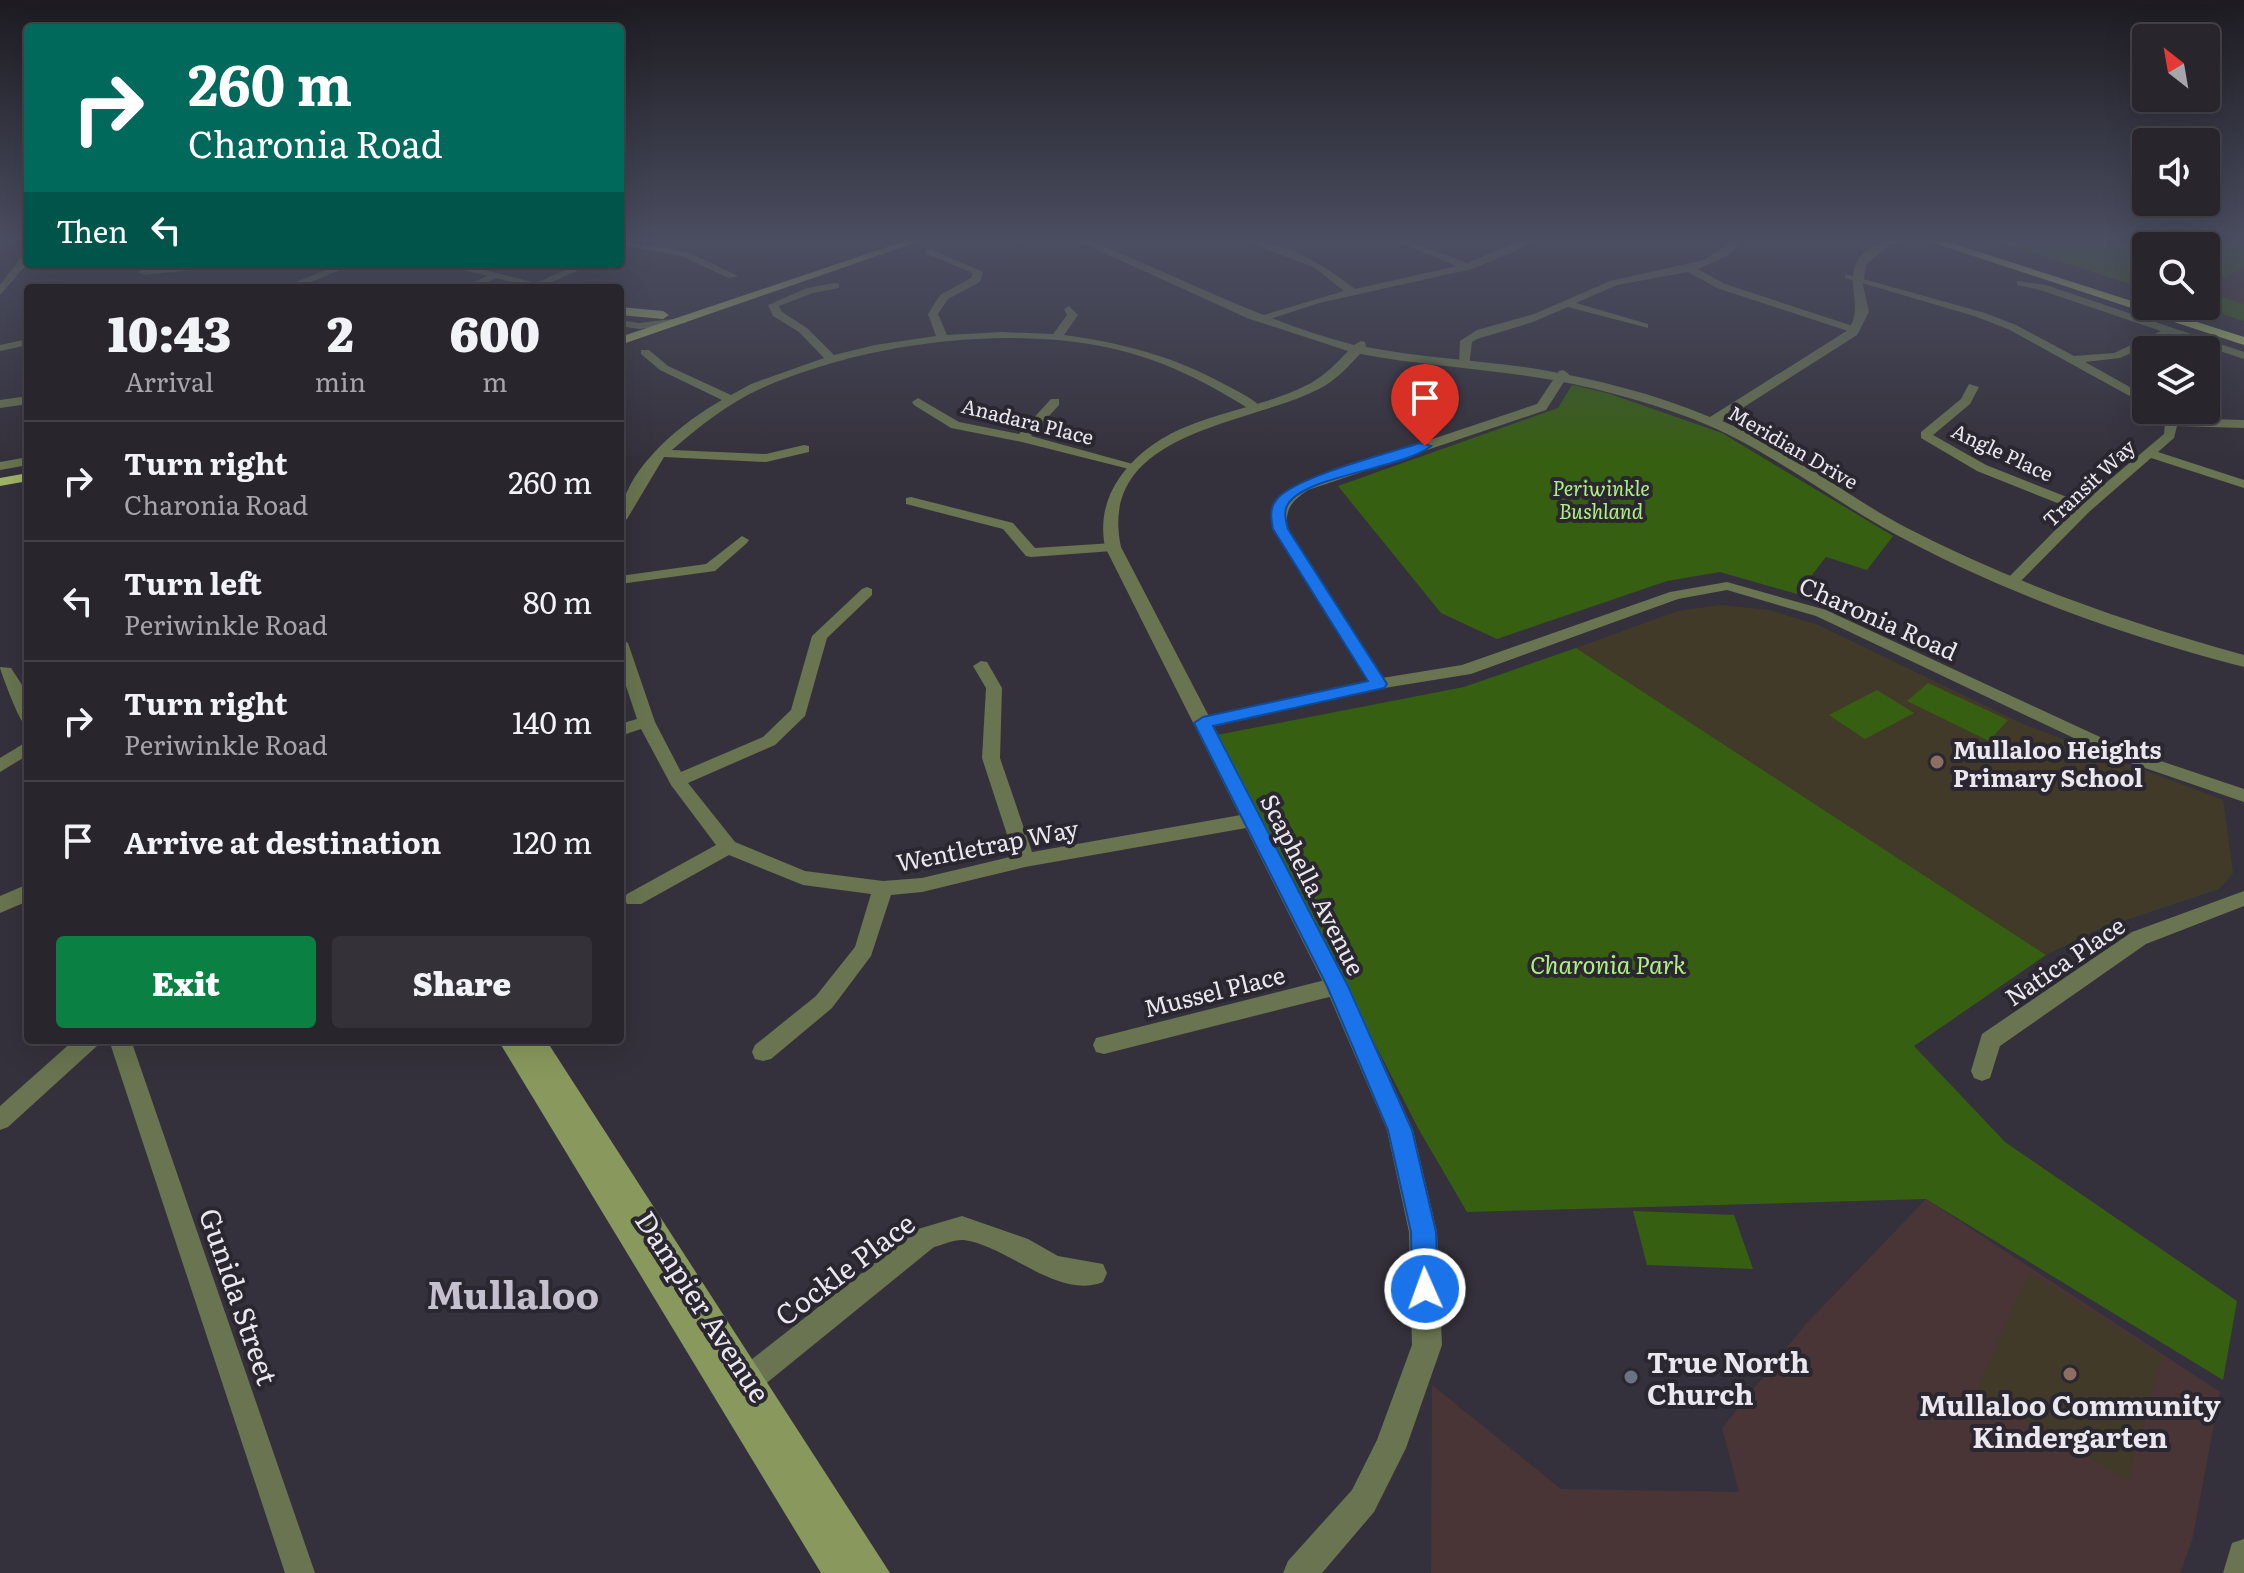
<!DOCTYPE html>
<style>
body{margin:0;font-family:Literata,serif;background:#343139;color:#f1f3f6;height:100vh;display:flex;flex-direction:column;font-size:30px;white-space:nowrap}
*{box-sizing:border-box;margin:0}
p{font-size:26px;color:#a5a5aa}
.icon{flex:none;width:44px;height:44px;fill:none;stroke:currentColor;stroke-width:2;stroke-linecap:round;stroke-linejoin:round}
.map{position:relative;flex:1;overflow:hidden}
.panel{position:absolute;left:24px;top:284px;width:600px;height:760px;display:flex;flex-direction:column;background:#28252d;border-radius:8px;box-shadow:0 8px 32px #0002,0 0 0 2px #444249}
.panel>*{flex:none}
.guide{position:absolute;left:24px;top:24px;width:600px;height:244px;border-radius:8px;box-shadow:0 8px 32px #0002,0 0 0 2px #444249;background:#00695c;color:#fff;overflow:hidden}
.needle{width:52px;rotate:329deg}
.fabs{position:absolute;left:2132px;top:24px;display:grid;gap:16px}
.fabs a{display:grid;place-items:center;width:88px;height:88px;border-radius:8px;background:#28252d;box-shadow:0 8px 32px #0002,0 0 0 2px #444249;font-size:40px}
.pin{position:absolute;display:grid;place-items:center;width:68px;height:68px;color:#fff;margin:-82px -34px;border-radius:50% 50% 50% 0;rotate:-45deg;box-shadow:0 0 8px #0007}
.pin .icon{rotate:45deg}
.me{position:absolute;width:88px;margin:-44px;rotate:358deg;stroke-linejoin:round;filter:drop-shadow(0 0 6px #0008)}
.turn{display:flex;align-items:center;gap:28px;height:168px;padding:0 32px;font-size:36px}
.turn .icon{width:104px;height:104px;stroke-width:2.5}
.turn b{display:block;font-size:56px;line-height:68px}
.then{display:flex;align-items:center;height:76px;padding:0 32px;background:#0003;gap:16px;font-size:30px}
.eta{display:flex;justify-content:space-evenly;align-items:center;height:136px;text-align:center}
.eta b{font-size:48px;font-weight:800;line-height:56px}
.action{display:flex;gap:16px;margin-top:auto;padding:16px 32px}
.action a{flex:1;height:92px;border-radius:8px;background:#0b8043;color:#fff;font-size:32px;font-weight:800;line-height:92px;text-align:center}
.action a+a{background:#343139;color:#f1f3f6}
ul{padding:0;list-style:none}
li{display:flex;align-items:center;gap:24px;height:120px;padding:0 32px;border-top:2px solid #444249}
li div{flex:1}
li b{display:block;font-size:30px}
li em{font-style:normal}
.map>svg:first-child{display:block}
.commercial{fill:#493436}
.education{fill:#423a29}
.green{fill:#375f11}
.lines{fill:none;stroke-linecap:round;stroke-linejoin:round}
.minor{fill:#6a7450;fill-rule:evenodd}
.tertiary{fill:#6a7450;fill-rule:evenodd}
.secondary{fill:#89995d;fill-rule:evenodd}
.primary{fill:#a1b467;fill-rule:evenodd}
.trunk{fill:#acc16b;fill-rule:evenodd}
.route{fill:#1a73e8;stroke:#114b97;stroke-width:2}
.education-dot{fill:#8d6e63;stroke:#2b2731;stroke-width:3}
.worship-dot{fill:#6b7280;stroke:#2b2731;stroke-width:3}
.labels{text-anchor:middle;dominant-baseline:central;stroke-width:8;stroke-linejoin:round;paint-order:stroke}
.far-street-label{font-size:20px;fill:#eae7ee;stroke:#2b2731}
.far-park-label{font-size:20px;font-style:italic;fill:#b0ef83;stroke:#2b2731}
.street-label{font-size:24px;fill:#eae7ee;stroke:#2b2731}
.poi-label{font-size:24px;font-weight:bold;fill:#eae7ee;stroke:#2b2731;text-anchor:start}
.park-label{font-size:24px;font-style:italic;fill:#b0ef83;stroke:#2b2731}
.near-street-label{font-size:28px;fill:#eae7ee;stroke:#2b2731}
.near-poi-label{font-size:28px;font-weight:bold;fill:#eae7ee;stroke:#2b2731;text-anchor:start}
.near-district-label{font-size:38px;font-weight:bold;fill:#c6c0ce;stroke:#2b2731}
</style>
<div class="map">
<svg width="2244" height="1573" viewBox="0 0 2244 1573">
<rect width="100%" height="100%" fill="#35313c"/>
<path class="commercial" d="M2244,268V304L2206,292V285Z
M1926,1199L2220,1392L2192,1541L2180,1573H1431L1432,1385L1561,1489L1739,1492L1722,1428L1805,1325Z"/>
<path class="education" d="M1720,605L1769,610L1818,625L2023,724L2223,800L2233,873L2219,889L2099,929L2046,955L1576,648L1678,611Z
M2029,1272L2162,1356L2128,1481L1976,1391Z"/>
<path class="green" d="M1995,241H2244V268L2206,285V246H2146V289Z
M2206,292L2244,304V321L2197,306H2206Z
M1572,385L1607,393L1722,433L1893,536L1867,570L1826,557L1797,594L1720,572L1667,581L1497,639L1441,613L1338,486L1558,408Z
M1576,648L2046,955L1914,1046L2005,1142L2237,1301L2223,1380L1926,1199L1467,1212L1418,1128L1217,735L1464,687Z
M1928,683L2008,720L1989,741L1907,701Z
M1877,690L1914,713L1865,739L1829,715Z
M1633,1211L1734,1215L1753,1269L1647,1265Z"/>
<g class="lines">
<path class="minor" d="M622,241L688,252L738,276L729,278L681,256L622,245Z
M1246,241C1283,239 1327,267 1355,289L1457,266L1396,241H1409L1467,263L1520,241H1531L1516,251L1472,269L1319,303L1261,322L1257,321V317L1344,291L1315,268Z
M1733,241H1743L1727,256L1698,269L1725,284L1859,328V332H1851L1717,288L1688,272L1617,285L1576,303L1648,324V328L1568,307L1533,322L1477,339L1472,342L1469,366L1459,364L1460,341L1477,330L1534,314L1610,281L1704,260Z
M931,249L983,272L980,282L948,299L938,314L947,335L1002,332L1053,334L1067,315L1064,309L1069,306L1078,315L1064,335C1122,343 1173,356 1224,384C1237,391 1251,397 1261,407L1251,410C1213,386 1173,365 1130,353C1018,322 867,342 762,388C728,403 700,426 672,450L766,454L804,445L809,446V452L766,462L664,457L627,519L620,523C620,472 681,423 722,400L660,370L641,354V350H649L668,366L731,395L751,384L824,358L799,332L773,316L768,305L807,288L835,283L839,284V288L813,293L779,306L782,312L807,328L834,355L875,345L936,336L928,314L940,295L971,278L973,273L927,254L926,252Z
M21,258H28V263L0,295V285Z
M191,264L216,265L211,268L143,275L138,272L143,269Z
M341,264H355L296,288H281Z
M578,264H592L543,286L534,284Z
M493,273L502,275L476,288H462Z
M1845,274L1982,312L2016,325L2074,356L2114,353L2161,331L2040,290L2017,285V281L2046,285L2244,352V359L2171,335L2120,358L2085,362L2146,396V405L2008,329L1974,316L1845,278Z
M682,318L686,319V323L639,329L620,326V320L639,323Z
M28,339V345L0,351V345Z
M1563,370L1569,374L1546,410L1308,490C1292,501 1284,509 1288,529L1382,678L1462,665L1670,592L1727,582L1826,610L2128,750L2244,789V802L2116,758L1816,616L1727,590L1678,599L1471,674L1378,689L1203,729L1197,727L1194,723L1197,719L1203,717L1368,681L1274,529C1270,507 1281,496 1298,484L1537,404L1559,371Z
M1969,384L1979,387L1970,404L1933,435L1986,465L2082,503L2164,434L2165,423L2153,410H2166L2174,418L2244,420V428L2177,426L2174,438L2158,452L2244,480V488L2151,458L2089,512L2018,584H2008V578L2075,510L1977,471L1921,438V432L1961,399Z
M28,396V404L0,408V400Z
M918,398L959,422L1019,434L1051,399H1059V405L1031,436L1140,466L1133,470L1022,442L951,428L914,405L912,402Z
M28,457V465L0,470V462Z
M911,497L1013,523L1035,548L1113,543L1120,547L1113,551L1031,557L1026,556L1003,529L906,504V498Z
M742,536L749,540L747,543L715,571L620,584V576L706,564Z
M867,587L872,589V595L827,638L805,716L775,745L688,783L735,842L805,871L883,881L922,878L1014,856L982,758L986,688L973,666L981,661L987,662L1002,688L1000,758L1032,852L1252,813L1261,820L1252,827L1025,867L922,892L891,895L871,956L832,1008L771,1059L763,1061L755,1059L752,1052L755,1045L816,996L855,947L871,894L803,885L729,855L641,904H627L624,899L627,894L716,845L671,785L641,729L620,736V724L637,719L620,668V638L628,643L655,722L681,772L763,737L791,710L812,636L862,589Z
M0,667L11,668L28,694V723C26,722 23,722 22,721C18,717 0,671 0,667Z
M28,741V755L0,772V758Z
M2244,891V906L2146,944L2000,1046L1990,1078L1982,1081L1974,1078L1971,1071L1982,1034L2132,932Z
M1337,977L1344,980L1347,986L1344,992L1337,995L1104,1054L1096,1052L1093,1045L1096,1038L1104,1036Z
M74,1040H100L97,1046L8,1127L0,1130V1106Z
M109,1040H131L315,1573H285Z
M962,1216L1028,1239L1058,1256L1103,1264L1107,1273L1103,1282C1058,1300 1008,1246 964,1240C955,1239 942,1245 934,1247L753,1394L743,1397L733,1394L730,1384L733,1374L918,1229Z"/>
<path class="tertiary" d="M1078,241H1092C1179,277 1262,321 1354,345L1361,341L1365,342L1366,347C1423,358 1480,360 1537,369C1596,379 1655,394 1710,417L1848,330C1867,304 1838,275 1865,252C1875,244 1882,241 1894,241L1866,265L1863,285L1869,312L1857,335L1722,421C1788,448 1844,495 1907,528C2014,583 2128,623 2244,655V667C2124,636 2002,592 1893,533C1826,496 1765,447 1693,419C1642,400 1588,385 1534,377C1476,368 1418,365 1360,354C1348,367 1335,381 1319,389C1249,425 1096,431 1121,547L1349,986L1413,1130L1437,1232L1442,1345L1406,1448L1374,1512L1322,1573H1283L1288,1561L1352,1490L1377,1440L1412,1345L1409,1232L1387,1130L1325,986L1105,547C1100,522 1105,498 1120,477C1169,411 1244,418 1311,383C1325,375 1337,363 1348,351L1247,318Z
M439,264H460L557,288H536Z
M28,884V901L0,913V896Z
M2244,1539V1573H2223L2232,1543Z"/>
<path class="secondary" d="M498,1040H546L890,1573H821Z"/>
<path class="primary" d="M905,241H920L620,345V337Z
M620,307L663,311L669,315L663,319L620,315Z
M28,473V481L0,486V478Z"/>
<path class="trunk" d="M1882,241H1899L1893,245Z
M1928,241H1945L2244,337V345Z"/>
</g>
<linearGradient id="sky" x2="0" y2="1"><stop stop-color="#1d1b21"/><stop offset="0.52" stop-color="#4b4e61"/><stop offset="1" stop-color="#4b4e61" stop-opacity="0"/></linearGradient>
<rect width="2244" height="461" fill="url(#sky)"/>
<path class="route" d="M1420,443L1431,446C1402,469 1307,475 1288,504C1283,512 1286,521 1288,529L1387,684L1384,688L1213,726L1348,986L1412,1130L1436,1232L1438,1289L1434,1298L1425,1302L1416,1298L1412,1289L1411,1232L1388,1130L1327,986L1194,723L1203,717L1368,681L1273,529C1271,519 1269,508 1277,499C1295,477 1389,453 1420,443Z"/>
<g class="education-dot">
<circle cx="1937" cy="762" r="8"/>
<circle cx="2070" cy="1374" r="8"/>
</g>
<circle class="worship-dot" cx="1631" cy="1377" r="8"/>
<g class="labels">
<g class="far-street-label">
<text transform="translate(1028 420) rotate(14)">Anadara Place</text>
<text transform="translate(1794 446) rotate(30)">Meridian Drive</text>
<text transform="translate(2003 451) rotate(25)">Angle Place</text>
<text transform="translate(2088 482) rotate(-43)">Transit Way</text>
</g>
<g class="far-park-label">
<text x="1601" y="487">Periwinkle<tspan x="1601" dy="23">Bushland</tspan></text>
</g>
<g class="street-label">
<text transform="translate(1879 617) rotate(24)">Charonia Road</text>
<text transform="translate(987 844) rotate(-11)">Wentletrap Way</text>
<text transform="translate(1314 884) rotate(63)">Scaphella Avenue</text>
<text transform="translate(2064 960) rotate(-34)">Natica Place</text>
<text transform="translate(1214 990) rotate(-14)">Mussel Place</text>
</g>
<g class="poi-label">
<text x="1953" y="748">Mullaloo Heights<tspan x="1953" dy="28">Primary School</tspan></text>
</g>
<g class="park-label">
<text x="1608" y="963">Charonia Park</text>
</g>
<g class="near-street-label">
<text transform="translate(844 1268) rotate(-37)">Cockle Place</text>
<text transform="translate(240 1296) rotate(71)">Gunida Street</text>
<text transform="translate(704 1306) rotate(57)">Dampier Avenue</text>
</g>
<g class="near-poi-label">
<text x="1647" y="1361">True North<tspan x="1647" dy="32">Church</tspan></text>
<text x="2070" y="1404" text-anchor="middle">Mullaloo Community<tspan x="2070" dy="32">Kindergarten</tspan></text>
</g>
<g class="near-district-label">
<text x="513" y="1292">Mullaloo</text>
</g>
</g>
</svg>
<div class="fabs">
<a><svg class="needle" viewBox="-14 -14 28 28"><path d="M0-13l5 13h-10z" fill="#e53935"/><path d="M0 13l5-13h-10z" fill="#a5a5aa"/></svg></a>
<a><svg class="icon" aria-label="sound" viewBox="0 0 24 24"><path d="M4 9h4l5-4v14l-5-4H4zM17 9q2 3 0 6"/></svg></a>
<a><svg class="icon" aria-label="search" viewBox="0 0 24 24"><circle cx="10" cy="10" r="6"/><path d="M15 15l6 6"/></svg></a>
<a><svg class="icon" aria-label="layers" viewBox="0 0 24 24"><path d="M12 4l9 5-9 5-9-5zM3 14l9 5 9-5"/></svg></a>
</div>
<div class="pin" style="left:1425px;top:446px;background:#d93025"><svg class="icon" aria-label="arrive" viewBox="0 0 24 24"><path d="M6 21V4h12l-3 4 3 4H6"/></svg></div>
<svg class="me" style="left:1425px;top:1289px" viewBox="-20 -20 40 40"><circle r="17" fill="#1a73e8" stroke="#fff" stroke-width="3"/><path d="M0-11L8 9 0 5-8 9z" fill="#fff"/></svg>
<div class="guide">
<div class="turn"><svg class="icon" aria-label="right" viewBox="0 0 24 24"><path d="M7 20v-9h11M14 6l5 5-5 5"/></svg><div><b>260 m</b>Charonia Road</div></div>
<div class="then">Then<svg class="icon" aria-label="left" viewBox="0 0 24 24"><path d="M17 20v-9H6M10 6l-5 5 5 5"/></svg></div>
</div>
<section class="panel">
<div class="eta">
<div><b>10:43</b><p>Arrival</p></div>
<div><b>2</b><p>min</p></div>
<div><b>600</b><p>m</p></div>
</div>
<ul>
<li><svg class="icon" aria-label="right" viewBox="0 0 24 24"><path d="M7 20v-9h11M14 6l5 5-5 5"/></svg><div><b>Turn right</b><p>Charonia Road</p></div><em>260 m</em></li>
<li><svg class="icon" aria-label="left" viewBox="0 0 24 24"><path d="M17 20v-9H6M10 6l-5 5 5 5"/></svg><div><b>Turn left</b><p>Periwinkle Road</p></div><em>80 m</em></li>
<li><svg class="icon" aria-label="right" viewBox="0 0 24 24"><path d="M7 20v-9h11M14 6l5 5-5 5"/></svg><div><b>Turn right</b><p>Periwinkle Road</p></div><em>140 m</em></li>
<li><svg class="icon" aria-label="arrive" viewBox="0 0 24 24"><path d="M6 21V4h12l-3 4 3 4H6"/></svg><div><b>Arrive at destination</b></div><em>120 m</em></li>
</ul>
<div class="action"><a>Exit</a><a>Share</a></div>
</section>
</div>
